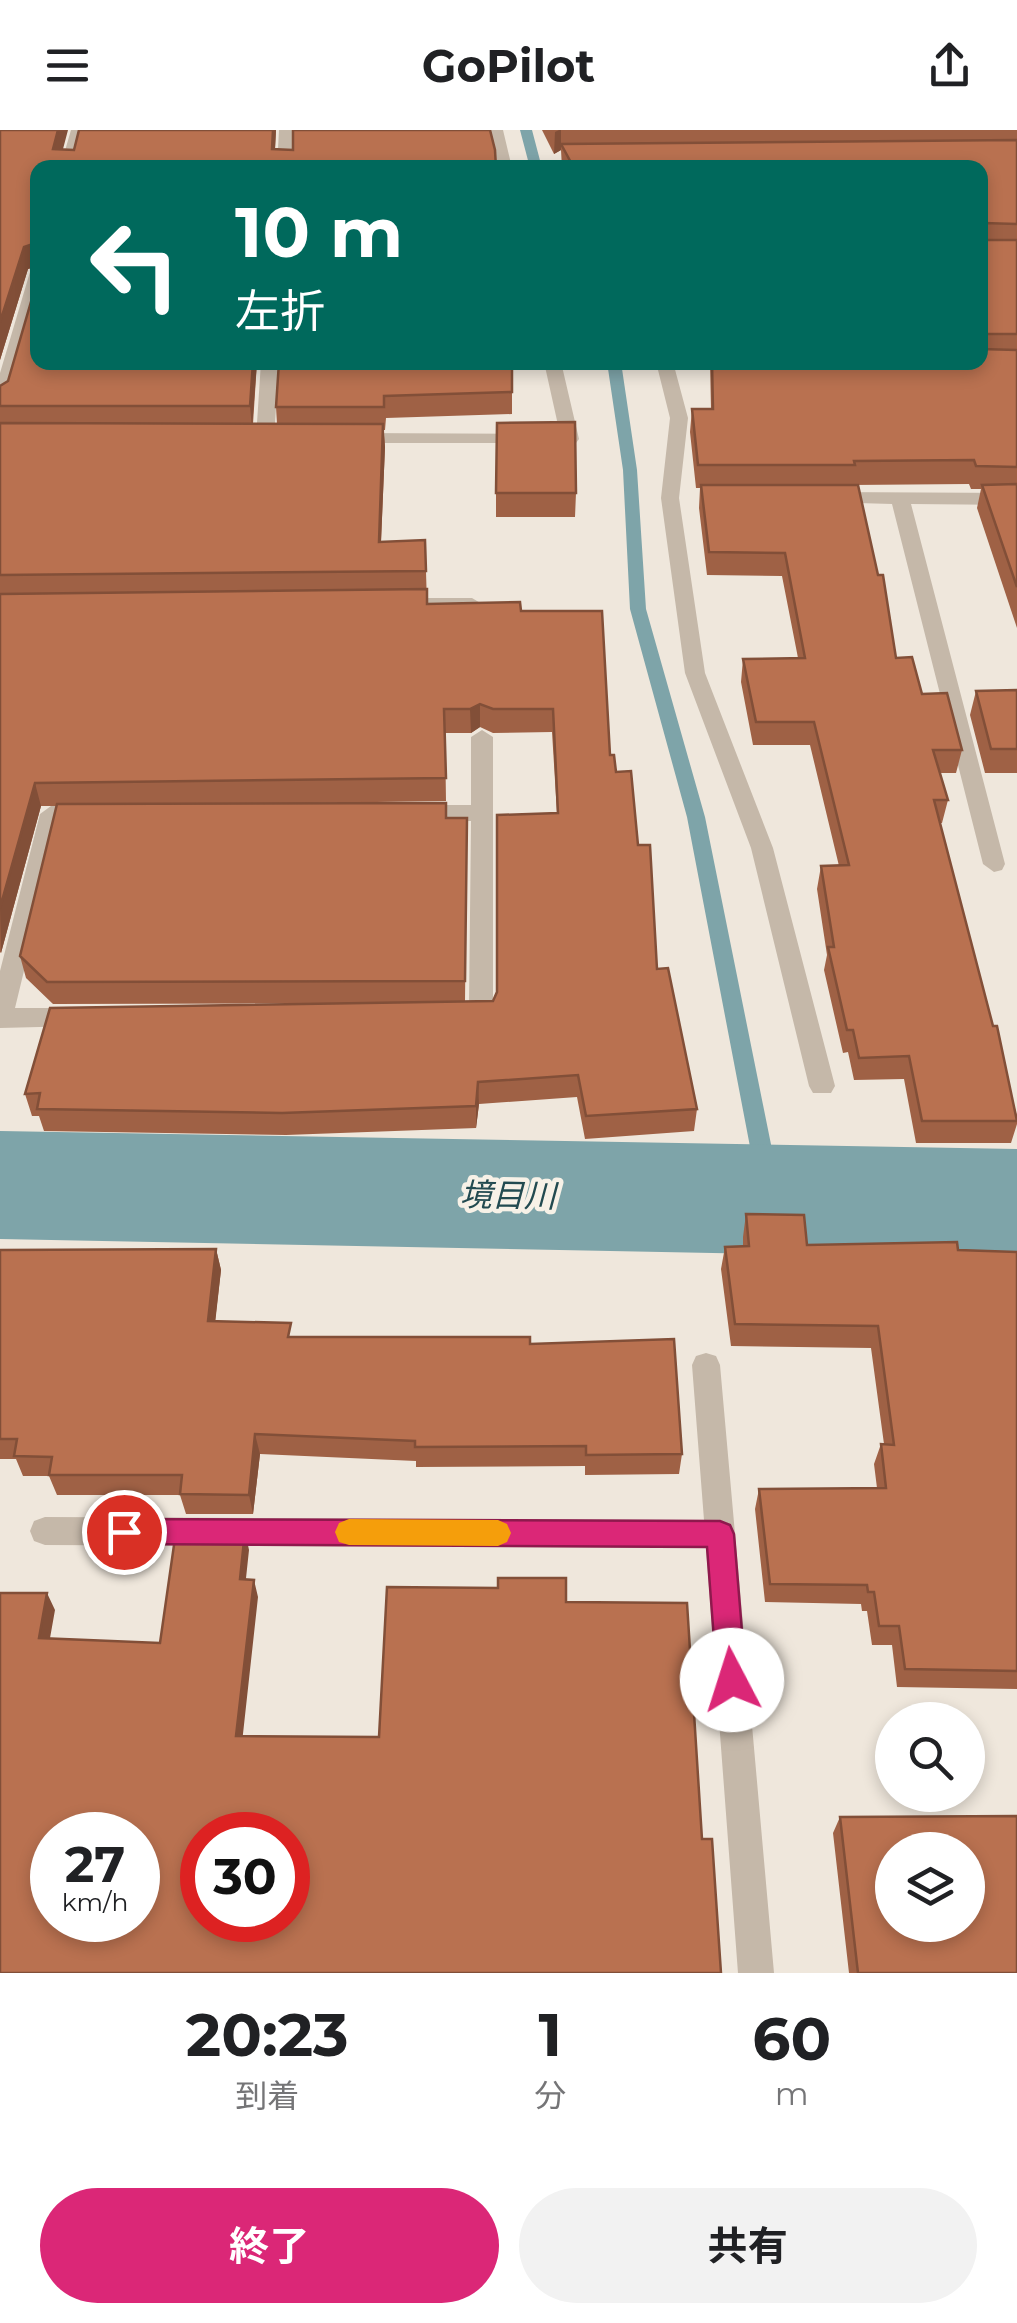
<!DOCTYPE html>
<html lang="ja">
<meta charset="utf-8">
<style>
body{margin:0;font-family:Montserrat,"Noto Sans JP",sans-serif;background:#f2f2f2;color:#202124;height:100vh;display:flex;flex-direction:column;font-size:38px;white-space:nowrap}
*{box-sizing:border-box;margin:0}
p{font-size:32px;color:#757577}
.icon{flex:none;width:55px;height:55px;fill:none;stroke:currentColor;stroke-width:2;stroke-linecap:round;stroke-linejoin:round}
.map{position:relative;height:1843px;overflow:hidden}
.sheet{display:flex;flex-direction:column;background:#fff;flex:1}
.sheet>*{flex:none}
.top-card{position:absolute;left:30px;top:30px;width:958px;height:210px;border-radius:20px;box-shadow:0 5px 15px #0003;background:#00695c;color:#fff;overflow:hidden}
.tools{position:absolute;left:875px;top:1572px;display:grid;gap:20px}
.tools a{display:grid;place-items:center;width:110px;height:110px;border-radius:50%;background:#fff;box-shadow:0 5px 15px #0003;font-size:50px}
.speed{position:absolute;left:30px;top:1682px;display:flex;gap:20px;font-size:50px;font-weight:700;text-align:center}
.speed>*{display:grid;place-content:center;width:130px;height:130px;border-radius:50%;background:#fff;box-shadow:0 5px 15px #0003;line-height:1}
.speed small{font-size:25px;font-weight:400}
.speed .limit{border:15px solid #d22;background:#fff;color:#111}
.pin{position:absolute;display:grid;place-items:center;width:85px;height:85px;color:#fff;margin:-42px;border:5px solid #fff;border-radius:50%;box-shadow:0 2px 10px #0007}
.me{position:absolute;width:110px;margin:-55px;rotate:355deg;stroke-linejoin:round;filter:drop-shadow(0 0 8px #0008)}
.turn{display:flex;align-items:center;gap:35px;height:210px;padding:0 40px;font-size:45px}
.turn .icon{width:130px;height:130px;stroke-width:2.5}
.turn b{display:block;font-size:70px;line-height:85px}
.eta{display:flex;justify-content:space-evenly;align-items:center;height:170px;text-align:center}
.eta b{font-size:60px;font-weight:700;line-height:70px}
.action{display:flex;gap:20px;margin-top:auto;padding:20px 40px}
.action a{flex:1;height:115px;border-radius:60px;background:#db2777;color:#fff;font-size:40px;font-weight:700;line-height:115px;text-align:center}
.action a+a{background:#f2f2f2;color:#202124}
header{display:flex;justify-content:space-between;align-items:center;height:130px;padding:0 40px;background:#fff;font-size:45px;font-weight:700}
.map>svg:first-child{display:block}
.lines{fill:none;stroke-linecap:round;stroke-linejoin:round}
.stream{fill:#7ea4a9;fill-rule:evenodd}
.river{fill:#7ea4a9;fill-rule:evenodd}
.minor{fill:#c5b8a9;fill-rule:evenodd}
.wall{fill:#9f6145;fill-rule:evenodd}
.shaded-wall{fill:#824f38}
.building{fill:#b97150;stroke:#824f38;stroke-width:2.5;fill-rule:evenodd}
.route{fill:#db2777;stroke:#8e194d;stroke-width:2.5}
.slow{fill:#f59e0b}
.labels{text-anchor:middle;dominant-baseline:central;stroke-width:9;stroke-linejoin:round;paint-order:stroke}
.water-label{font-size:32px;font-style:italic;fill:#224a50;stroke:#f7f1e7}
</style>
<header><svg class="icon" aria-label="menu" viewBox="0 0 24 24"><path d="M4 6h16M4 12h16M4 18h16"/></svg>GoPilot<svg class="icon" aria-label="share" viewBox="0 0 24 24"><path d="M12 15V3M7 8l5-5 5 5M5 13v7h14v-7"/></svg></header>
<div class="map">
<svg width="1017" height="1843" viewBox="0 0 1017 1843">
<rect width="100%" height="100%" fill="#efe7dc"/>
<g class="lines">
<path class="stream" d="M520,0H532L542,38H530Z
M607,232H621L637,340L646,479L705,687L782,1069L779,1075L771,1078L763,1075L760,1069L687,687L630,479L623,340Z
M983,1066L991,1069L994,1075L1004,1148L1001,1155L993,1157L985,1155L982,1148L972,1075L975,1069Z"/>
<path class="river" d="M0,1001L1017,1019V1129L0,1109Z"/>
<path class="minor" d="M71,0H85L75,38H60Z
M279,0H293L292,38H277Z
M489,0H503L512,38H497Z
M38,137V172L9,273L0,278V243L30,142Z
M261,232H279L274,308L265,313L256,308Z
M544,232H561L579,309L576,313H354L345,308L354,303L560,304Z
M656,232H673L688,288L679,368L705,543L773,718L835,956L831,963H813L809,956L751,718L685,543L661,368L670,288Z
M830,362L1017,363V375L911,374L1005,734L1002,740L994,742L983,734L892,374L823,372L821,368Z
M392,468H472L482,474L472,480L385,478L382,474Z
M482,600L493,607V885L490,892H455L452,885L455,878L469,876L471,691H415L404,683L415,675H471V607Z
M51,676H85L96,684L85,692H60L15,878H79L88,880L91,887L88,894L79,896L0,898V841L40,684Z
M706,1223L716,1226L720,1235L774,1843H738L706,1418L45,1415L34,1411L30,1401L34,1391L45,1387L704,1390L692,1235L696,1226Z"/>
</g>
<path class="wall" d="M0,0L63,19L74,20L79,0H276L275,19L293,20L490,0L38,232H257L253,294H277L276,277L279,232L512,262V284L386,288L385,300H384L385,317L381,412L425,410L427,474L521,481L610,625L638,715L657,839L697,979L694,1001L585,1009L577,967L479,974L476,998L286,1005L44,1001L39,986H32L25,964L383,873L53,874L26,848L20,826L57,676H41L1,823L0,822V256L8,251L37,151V136L28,139L0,230ZM480,597L493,603L552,602L557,683L493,871H465L467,688H446L308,673L446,671L445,603H471Z
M542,0H1017V498L977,378L981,359H971L969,354L851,355L896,528L962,620L956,643H940L948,670L942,693H940L1017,986V994L1011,1013H916L904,949L854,950L848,922L843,923L824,840L827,825L817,759L821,736H839L810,615H753L741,552L743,529L798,528L782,446L707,445L699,378L700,358H696L690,302L692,279H711L710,232H980V38H562L561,20L554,24Z
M496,363H576L575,387H496Z
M1017,560V643H985L970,585L976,561Z
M746,1084L807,1115L1017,1122V1559L897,1557L892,1515H872L867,1481H862L861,1474L765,1472L755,1379L759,1359L877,1358L874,1334L881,1314H884L871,1218L731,1216L721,1139L725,1117L743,1116V1107Z
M216,1119L221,1140L215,1191L293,1207L530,1214L682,1324L679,1344L585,1345V1336L416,1337V1331L260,1324L253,1384H186L180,1365H57L49,1346H23L16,1329H0V1120Z
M840,1687L1017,1843H849L833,1703Z"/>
<path class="shaded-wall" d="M58,0H68L58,38L53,19Z
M273,0H276L274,38L272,19Z
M559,0H561V20L554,24L555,2Z
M36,113L38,136L28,139L0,230V192L24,117Z
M253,232H257L252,298L250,276Z
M383,294L385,317L380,435L379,412Z
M480,574V597L471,603L470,579Z
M35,653L41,676L1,823L0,778Z
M478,952L479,974L476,998V976Z
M216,1119L221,1140L213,1212L208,1191Z
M255,1304L260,1324L253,1384L249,1365Z
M245,1401L249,1420L244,1467L240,1449Z
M254,1450L258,1467L241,1622L236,1606Z
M47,1463L55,1480L47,1525L39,1508Z"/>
<path class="building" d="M0,0H58L53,19L74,20L79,0H273L272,19L293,20V0H490L495,20L496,38H38V232H253L250,276H0V256L8,251L37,151L36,113L24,117L0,192Z
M1017,10V94L984,93L981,107L984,110H1017V204H980V38H574L561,14Z
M980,219L1017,220V337L976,336L974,330L854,331L855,335H698L692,279H713L712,232H980Z
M279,232H512V262L384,266V277H276Z
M575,292L576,363H496L497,293Z
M0,293L383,294L379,412L425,410L426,441L0,445Z
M1017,354V457L982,355Z
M701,355H858L878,445H883L896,528L912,527L922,564L947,563L962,620H933L948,670H934L993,896H997L1017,991H922L909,926L859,928L853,900H847L828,817H834L821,736L849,735L814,592H756L743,529L805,528L785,423L709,422Z
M427,459V474L520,472L521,481H602L610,625H614L616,642L631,641L638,715H650L657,839L668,838L697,979L586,986L578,945L478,952L476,976L282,983L37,979L40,963L25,964L50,878L493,871L497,862V685L558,683L553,579H493L480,574L470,579H444L446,648L35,653L0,778V464Z
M1017,560V619H991L976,561Z
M446,673V688H467L465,851L47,852L20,826L57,674Z
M746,1084L804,1085L807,1115L957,1112L958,1120L1017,1122V1541L905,1539L899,1496H879L874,1462H868L867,1455L770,1454L759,1359L886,1358L881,1314L894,1315L878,1196L735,1194L725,1117L749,1116Z
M216,1119L208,1191L291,1193L288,1207H530V1214L674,1209L682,1324L586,1325V1316L415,1317V1311L255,1304L249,1365L180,1364L182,1345H49L52,1327L14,1326L17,1309H0V1120Z
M176,1401H245L240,1449L254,1450L236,1606L379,1607L387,1457L498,1458V1448H566V1472L687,1473L702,1709H712L721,1843H0V1463H47L39,1508L160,1513ZM52,1705H138V1790H52ZM202,1705H288V1790H202Z
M1017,1686V1843H858L840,1687ZM892,1720H968V1795H892Z"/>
<path class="route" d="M124,1389L720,1391L730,1395L734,1404L746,1550L742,1560L732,1565L721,1560L717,1550L707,1417L124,1414L115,1411L111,1402L115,1392Z"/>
<path class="slow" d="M349,1389L498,1390L507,1394L511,1403L507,1412L498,1416L349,1415L339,1412L335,1402L339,1393Z"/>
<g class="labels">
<g class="water-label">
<text transform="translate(508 1065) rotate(1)">境目川</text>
</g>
</g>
</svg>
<div class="tools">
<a><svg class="icon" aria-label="search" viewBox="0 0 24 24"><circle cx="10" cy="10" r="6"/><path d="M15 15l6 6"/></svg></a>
<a><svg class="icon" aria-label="layers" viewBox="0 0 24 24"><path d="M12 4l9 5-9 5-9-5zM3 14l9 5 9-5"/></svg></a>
</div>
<div class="speed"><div>27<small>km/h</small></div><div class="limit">30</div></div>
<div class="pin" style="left:124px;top:1402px;background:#d93025"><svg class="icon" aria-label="arrive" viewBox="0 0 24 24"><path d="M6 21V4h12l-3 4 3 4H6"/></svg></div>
<svg class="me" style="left:732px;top:1550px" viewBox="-20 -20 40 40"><circle r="19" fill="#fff"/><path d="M0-13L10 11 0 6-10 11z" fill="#db2777"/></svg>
<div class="top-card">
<div class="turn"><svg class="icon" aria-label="left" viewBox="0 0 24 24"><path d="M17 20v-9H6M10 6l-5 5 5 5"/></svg><div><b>10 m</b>左折</div></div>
</div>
</div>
<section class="sheet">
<div class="eta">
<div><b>20:23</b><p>到着</p></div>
<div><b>1</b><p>分</p></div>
<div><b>60</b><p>m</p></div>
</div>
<div class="action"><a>終了</a><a>共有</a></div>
</section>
